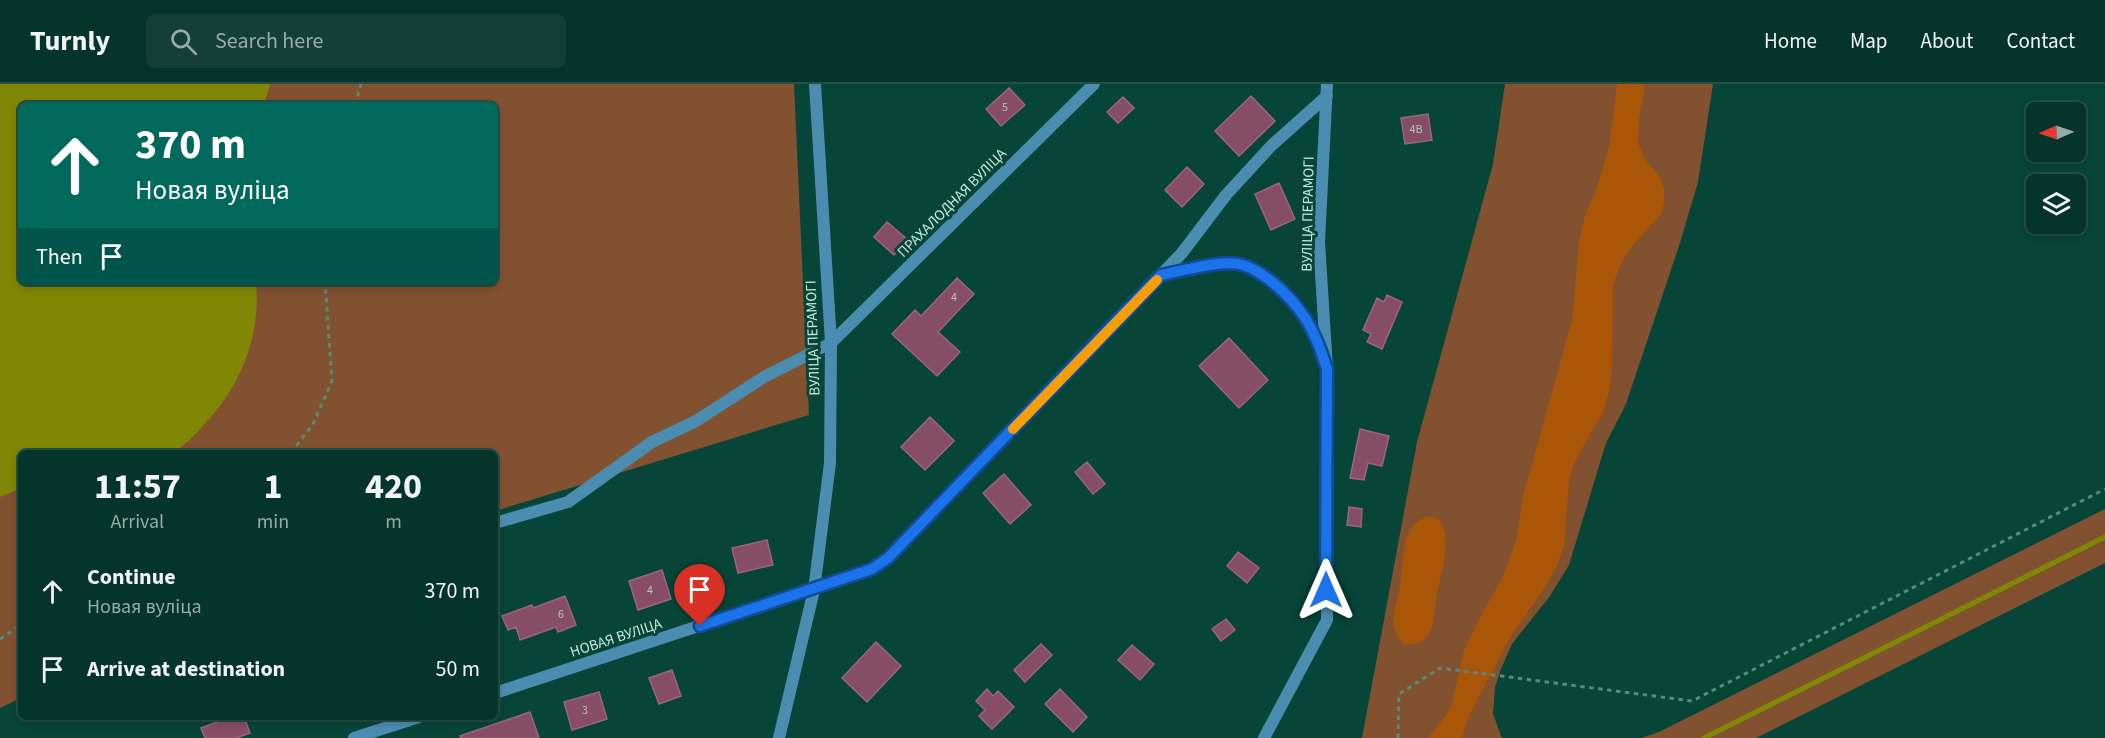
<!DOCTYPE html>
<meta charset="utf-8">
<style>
body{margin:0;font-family:"Source Sans 3",sans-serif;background:#133f36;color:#f1f3f6;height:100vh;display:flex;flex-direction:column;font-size:22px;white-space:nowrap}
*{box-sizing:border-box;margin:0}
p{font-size:20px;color:#97aaa8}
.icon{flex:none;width:33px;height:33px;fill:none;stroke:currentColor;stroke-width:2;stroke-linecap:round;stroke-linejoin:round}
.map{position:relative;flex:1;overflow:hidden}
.panel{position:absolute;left:18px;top:366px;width:480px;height:270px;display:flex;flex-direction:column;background:#05342a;border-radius:9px;box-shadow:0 3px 9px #0003,0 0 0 2px #264f47}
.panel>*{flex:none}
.top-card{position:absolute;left:18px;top:18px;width:480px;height:183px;border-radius:9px;box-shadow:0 3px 9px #0003,0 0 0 2px #264f47;background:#00695c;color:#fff;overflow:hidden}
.needle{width:39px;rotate:268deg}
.fabs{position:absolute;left:2026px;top:18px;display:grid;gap:12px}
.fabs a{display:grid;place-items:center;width:60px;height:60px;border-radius:9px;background:#05342a;box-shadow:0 3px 9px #0003,0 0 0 2px #264f47;font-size:30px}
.pin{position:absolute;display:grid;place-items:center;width:51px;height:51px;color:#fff;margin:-62px -26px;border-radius:50% 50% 50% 0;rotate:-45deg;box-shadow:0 0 6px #0007}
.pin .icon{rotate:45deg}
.me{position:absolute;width:66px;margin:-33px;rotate:0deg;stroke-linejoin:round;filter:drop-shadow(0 0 4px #0008)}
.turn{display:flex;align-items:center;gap:21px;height:126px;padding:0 18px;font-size:27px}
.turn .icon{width:78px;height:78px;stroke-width:2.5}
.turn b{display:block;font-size:42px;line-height:51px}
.then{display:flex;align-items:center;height:57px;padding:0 18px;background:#0003;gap:12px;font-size:22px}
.eta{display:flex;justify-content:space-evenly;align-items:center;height:102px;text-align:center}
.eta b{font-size:36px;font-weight:700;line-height:42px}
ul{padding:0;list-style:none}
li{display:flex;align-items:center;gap:18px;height:78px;padding:0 18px}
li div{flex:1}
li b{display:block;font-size:22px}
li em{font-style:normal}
header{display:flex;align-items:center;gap:36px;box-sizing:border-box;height:84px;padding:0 30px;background:#05342a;border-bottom:2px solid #264f47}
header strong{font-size:28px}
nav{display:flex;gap:33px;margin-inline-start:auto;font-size:21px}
.search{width:420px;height:54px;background:#133f36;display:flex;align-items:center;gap:15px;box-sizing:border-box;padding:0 21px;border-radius:9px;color:#97aaa8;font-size:22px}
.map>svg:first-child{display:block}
.green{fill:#815130;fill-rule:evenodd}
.forest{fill:#a95608}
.water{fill:#7f8704}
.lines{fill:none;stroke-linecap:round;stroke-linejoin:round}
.stream{stroke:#7f8704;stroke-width:5}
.building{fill:#854e65;stroke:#9d647b;stroke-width:1.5}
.path{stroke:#568a7d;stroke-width:3;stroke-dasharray:4.5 4.5;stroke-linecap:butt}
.street{stroke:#4b8db1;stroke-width:12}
.route-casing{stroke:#114b97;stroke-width:15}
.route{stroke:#1a73e8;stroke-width:10}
.slow{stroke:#f59e0b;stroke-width:10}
.labels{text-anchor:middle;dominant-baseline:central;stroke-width:6;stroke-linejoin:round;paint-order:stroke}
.number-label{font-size:12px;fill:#b5c2bf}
.street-label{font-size:15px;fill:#c5e9dd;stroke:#074538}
</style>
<header>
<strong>Turnly</strong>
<div class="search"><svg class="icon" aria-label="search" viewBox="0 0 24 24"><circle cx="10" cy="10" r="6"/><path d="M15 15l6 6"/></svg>Search here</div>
<nav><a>Home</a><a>Map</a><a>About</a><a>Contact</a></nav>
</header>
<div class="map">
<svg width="2105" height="654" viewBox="0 0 2105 654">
<rect width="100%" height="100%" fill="#074538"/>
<path class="green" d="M0,0H794L809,331L495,427V369H21V614L0,624ZM21,21H495V198H21Z
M1505,0H1713L1698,98L1679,162L1626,320L1606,359L1569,481L1550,512L1512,560L1501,585L1495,603L1493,630L1502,654H1362L1417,358L1493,80Z
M2105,425V479L1756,654H1641L1659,648Z"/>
<path class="forest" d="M1617,0H1645L1639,35L1638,58L1644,74L1660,93L1664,104V117L1662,129L1633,161L1621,179L1613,201L1612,281L1610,304L1603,328L1574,379L1569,398L1564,462L1556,484L1545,503L1511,552L1469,632L1462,654H1428L1444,634L1452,620L1464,566L1482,529L1503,493L1517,453L1523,412L1572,236L1579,158L1585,131L1596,106L1609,63Z
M1428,432C1431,433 1434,433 1437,434C1455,448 1440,493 1437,510C1434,522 1436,536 1430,547C1425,558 1415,561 1404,561C1383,538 1399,521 1401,495C1404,471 1401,441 1428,432Z"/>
<path class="water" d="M0,0H270L264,21H21V198H256C261,253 241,302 203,342C194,352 184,362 172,369H21V404L0,413Z"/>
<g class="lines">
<path class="stream" d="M1704,654L2105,453"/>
</g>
<path class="building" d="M1009,4L1025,21L1001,42L986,25Z
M1251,12L1275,37L1239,72L1215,47Z
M1123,13L1134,24L1118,39L1107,28Z
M1428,30L1432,56L1405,60L1401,34Z
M1187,83L1204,100L1182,123L1165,106Z
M1279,99L1295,135L1271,146L1255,110Z
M887,138L907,155L894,171L874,153Z
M957,194L974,210L938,248L960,268L937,292L892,250L915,226L921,232Z
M1387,211L1402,218L1382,265L1367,258L1371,250L1363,246L1377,214L1384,218Z
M1229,254L1268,296L1239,324L1199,282Z
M930,333L954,357L925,386L901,363Z
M1360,345L1389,352L1382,382L1368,379L1364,396L1350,394Z
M1087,378L1105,400L1093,410L1075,388Z
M1004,390L1031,421L1010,440L983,409Z
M1349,423L1362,425L1361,443L1347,441Z
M767,456L773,481L738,489L732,464Z
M1238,468L1259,484L1247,499L1227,482Z
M662,486L671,515L638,526L629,497Z
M565,512L576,541L558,548L556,543L520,556L516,543L508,546L502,532L532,521L533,524Z
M1226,535L1235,546L1221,557L1212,545Z
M876,558L901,582L867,618L842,594Z
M1041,560L1052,571L1025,598L1014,586Z
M1132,561L1154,580L1140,596L1118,576Z
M672,586L681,612L659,620L649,594Z
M987,605L993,612L998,607L1014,623L992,645L979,632L985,626L976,617Z
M1060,605L1087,633L1073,648L1045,620Z
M599,608L607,635L572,646L564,618Z
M530,628L539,654H461L460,652Z
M231,633H244L250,649L236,654H205L201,644Z"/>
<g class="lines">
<path class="path" d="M355,21L361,0
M291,369L313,340L332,297L325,198
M0,555L21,541
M1398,654L1399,610L1440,584L1692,617L2105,405"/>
<path class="street" d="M1161,191C1183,187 1221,175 1243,181C1277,191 1312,233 1321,266
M495,439L568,418L652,358L696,337L764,293L831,259L1094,0
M495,609L872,485L888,474L1182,169L1226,111L1272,61L1327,12
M354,654L419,633
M779,654L814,506L830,379L831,259L815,0
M1264,654L1327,536V285L1319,158L1327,0"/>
</g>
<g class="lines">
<g class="route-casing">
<path id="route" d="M700,542L872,485L888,474L1161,191C1183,187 1221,175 1243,181C1253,184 1263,191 1271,197C1303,223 1315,246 1327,285L1326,506"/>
</g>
<use href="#route" class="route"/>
<path class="slow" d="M1013,345L1157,196"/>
</g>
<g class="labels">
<g class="number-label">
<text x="1005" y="23">5</text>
<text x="1416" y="45">4В</text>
<text x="954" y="213">4</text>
<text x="650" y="506">4</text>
<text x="561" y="530">6</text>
<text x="585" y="626">3</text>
</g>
<g class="street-label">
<text transform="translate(952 119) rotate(-45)">ПРАХАЛОДНАЯ ВУЛІЦА</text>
<text transform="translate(1308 130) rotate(-89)">ВУЛІЦА ПЕРАМОГІ</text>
<text transform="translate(813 254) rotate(-92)">ВУЛІЦА ПЕРАМОГІ</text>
<text transform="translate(616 554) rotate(-18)">НОВАЯ ВУЛІЦА</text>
</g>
</g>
</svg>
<div class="fabs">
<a><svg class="needle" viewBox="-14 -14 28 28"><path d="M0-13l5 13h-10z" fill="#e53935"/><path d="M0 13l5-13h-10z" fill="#97aaa8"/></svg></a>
<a><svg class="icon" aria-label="layers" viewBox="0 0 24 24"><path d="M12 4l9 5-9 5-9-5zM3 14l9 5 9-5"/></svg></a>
</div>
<div class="pin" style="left:700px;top:542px;background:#d93025"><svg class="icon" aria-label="arrive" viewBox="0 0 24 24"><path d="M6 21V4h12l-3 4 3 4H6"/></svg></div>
<svg class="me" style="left:1326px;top:506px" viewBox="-20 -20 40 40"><path d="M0-17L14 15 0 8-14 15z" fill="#1a73e8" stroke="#fff" stroke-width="4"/></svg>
<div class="top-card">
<div class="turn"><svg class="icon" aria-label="ahead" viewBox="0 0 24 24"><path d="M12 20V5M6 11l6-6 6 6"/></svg><div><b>370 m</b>Новая вуліца</div></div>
<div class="then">Then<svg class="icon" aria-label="arrive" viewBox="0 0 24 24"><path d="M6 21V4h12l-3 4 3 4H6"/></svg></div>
</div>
<section class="panel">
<div class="eta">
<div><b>11:57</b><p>Arrival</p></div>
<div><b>1</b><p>min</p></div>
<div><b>420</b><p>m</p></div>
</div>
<ul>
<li><svg class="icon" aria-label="ahead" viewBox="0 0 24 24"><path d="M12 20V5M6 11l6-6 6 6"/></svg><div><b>Continue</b><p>Новая вуліца</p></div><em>370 m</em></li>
<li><svg class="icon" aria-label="arrive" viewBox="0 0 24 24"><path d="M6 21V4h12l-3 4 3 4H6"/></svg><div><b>Arrive at destination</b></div><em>50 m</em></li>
</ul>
</section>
</div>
